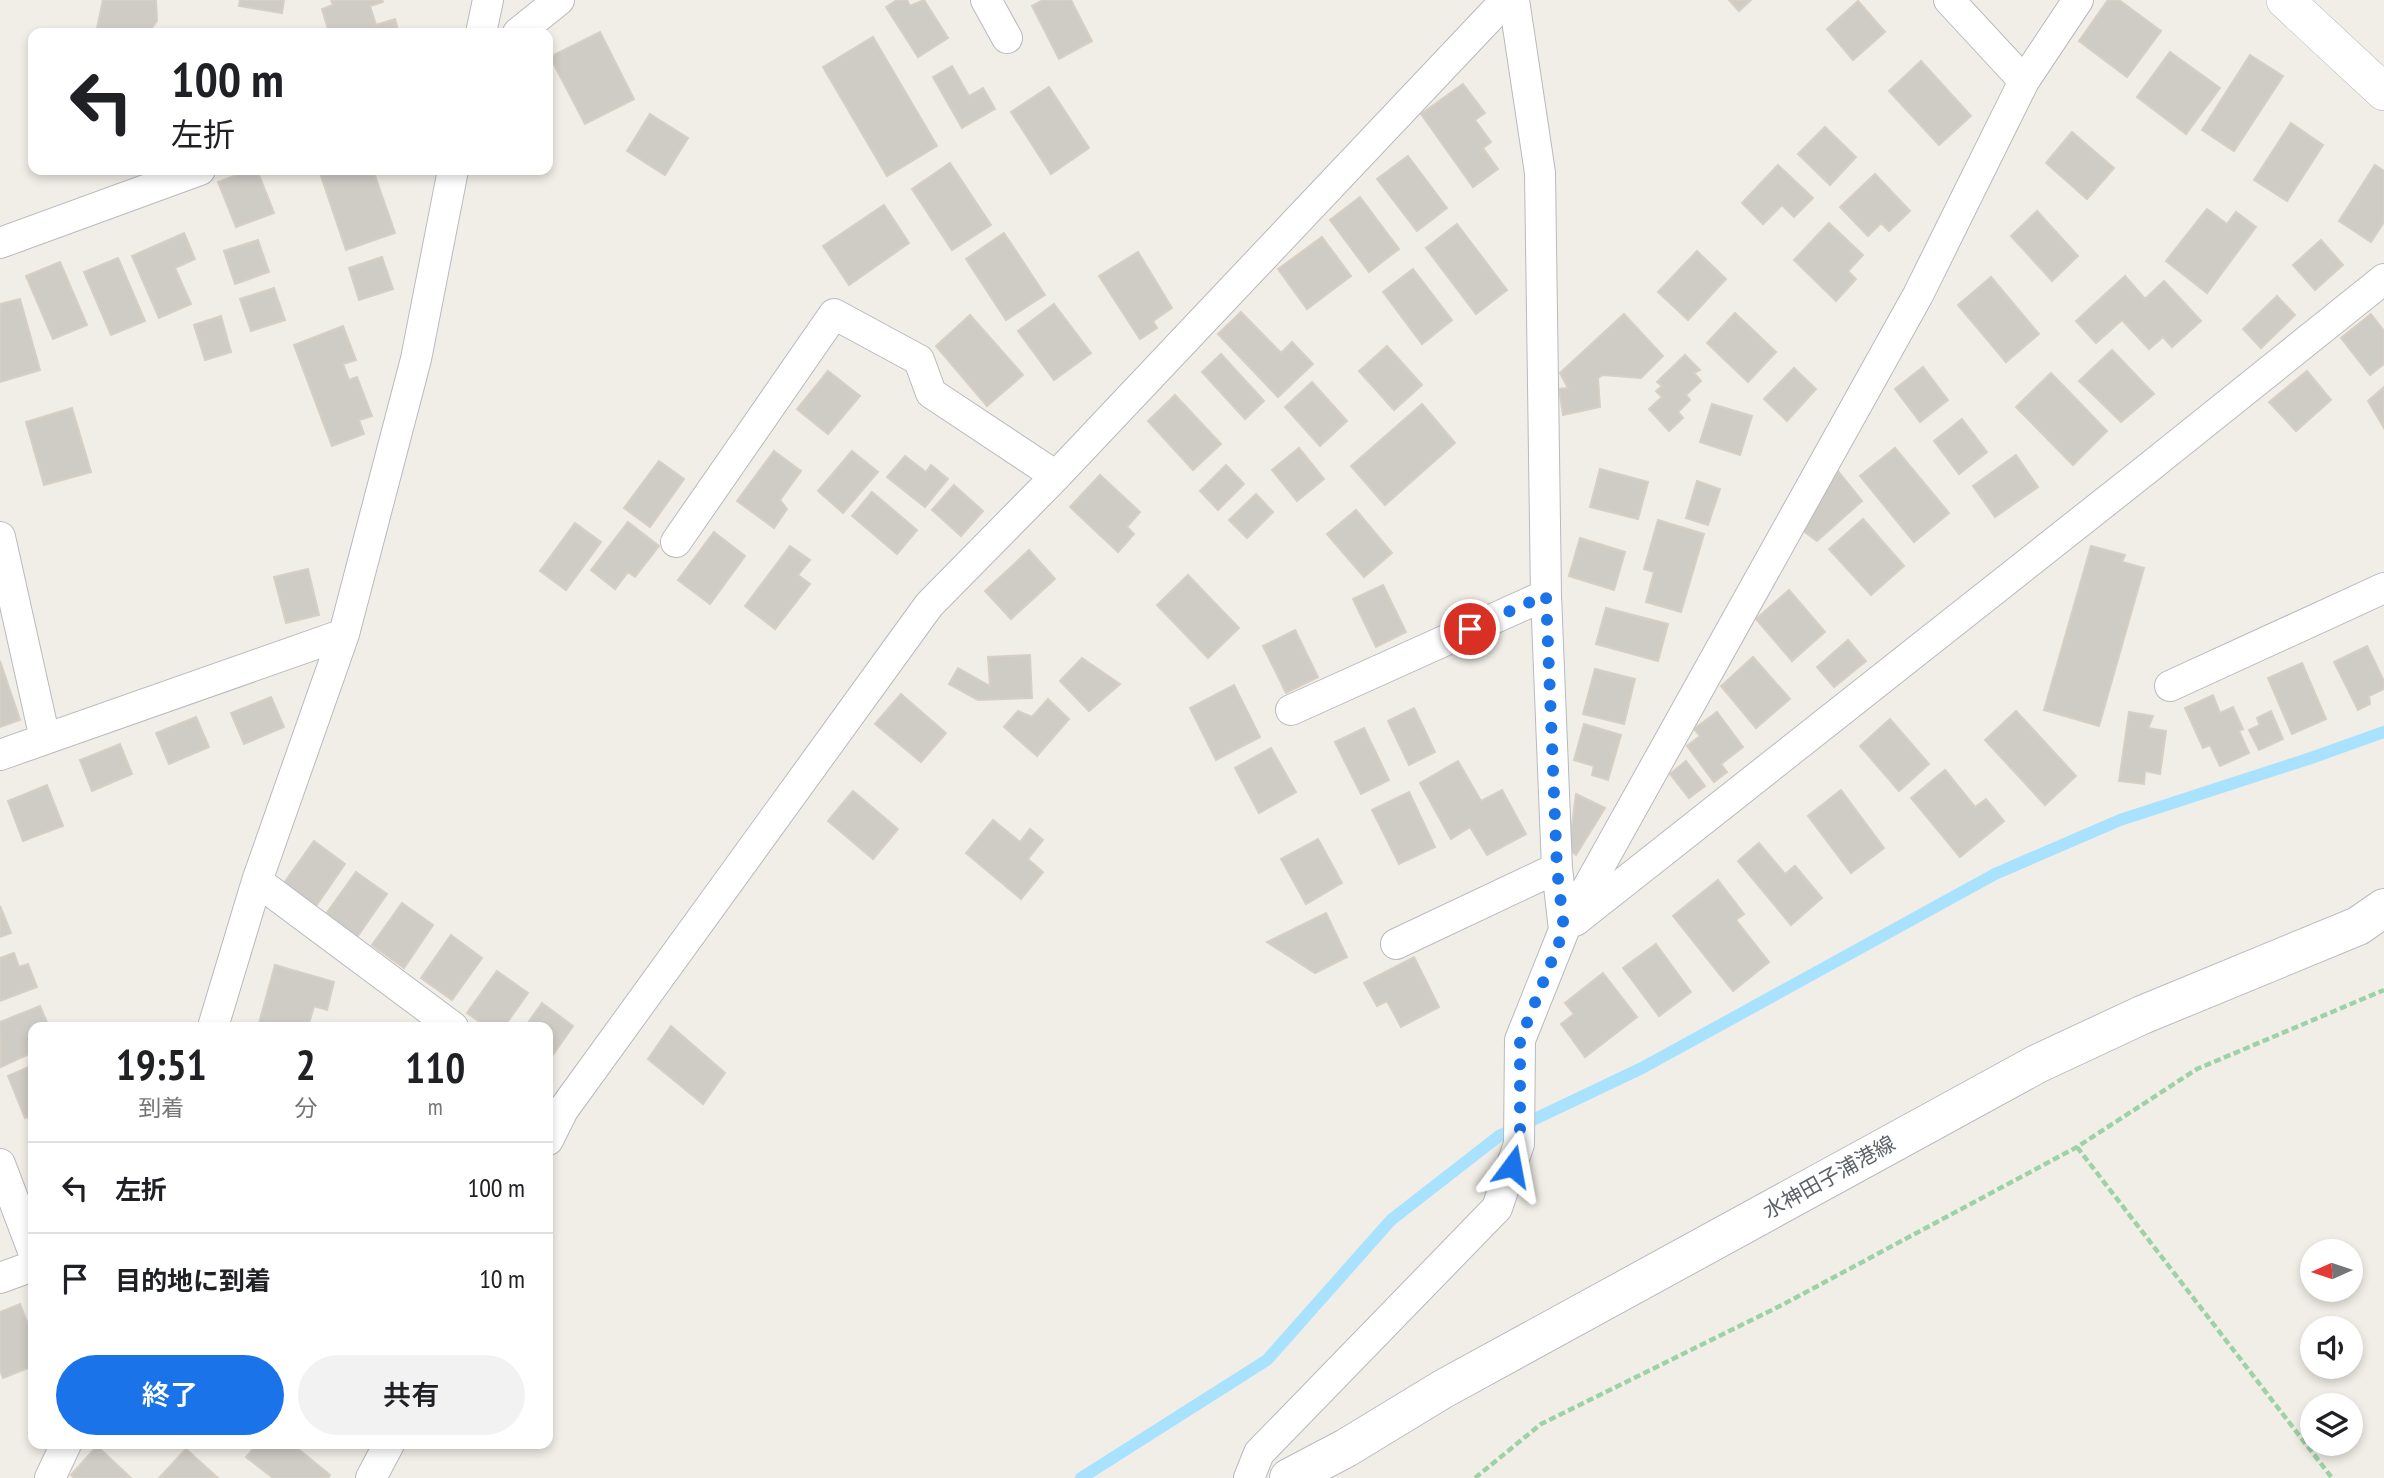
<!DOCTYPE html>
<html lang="ja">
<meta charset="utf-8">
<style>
body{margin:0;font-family:"PT Sans Narrow","Noto Sans JP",sans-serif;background:#f2f2f2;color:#202124;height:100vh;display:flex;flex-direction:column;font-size:26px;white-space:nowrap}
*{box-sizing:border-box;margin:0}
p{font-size:23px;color:#757577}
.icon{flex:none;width:38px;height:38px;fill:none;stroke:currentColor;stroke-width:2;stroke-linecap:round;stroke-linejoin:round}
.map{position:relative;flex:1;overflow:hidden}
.drawer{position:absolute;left:28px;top:1022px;width:525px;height:427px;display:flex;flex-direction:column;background:#fff;border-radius:14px;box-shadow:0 4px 10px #0003}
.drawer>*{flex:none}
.top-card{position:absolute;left:28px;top:28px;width:525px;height:147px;border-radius:14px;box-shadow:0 4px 10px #0003;background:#fff;color:#202124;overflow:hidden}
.needle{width:46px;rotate:267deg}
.buttons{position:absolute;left:2300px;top:1239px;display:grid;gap:14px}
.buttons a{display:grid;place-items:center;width:63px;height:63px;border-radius:50%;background:#fff;box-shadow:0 4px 10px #0003;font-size:35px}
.pin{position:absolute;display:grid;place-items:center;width:60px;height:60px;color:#fff;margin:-30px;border:4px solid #fff;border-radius:50%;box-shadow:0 2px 7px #0007}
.me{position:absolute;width:77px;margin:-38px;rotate:13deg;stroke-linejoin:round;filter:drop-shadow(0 0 5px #0008)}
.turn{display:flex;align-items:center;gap:24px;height:147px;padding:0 28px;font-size:32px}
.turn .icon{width:91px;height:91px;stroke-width:2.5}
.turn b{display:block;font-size:49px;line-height:60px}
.eta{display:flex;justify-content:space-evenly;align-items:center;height:119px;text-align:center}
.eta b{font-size:42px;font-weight:600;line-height:49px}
.action{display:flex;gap:14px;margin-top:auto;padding:14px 28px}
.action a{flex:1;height:80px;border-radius:42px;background:#1a73e8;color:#fff;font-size:28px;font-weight:600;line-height:80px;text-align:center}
.action a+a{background:#f2f2f2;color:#202124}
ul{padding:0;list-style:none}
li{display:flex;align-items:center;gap:21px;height:91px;padding:0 28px;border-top:2px solid #e0e0e0}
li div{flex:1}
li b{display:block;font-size:26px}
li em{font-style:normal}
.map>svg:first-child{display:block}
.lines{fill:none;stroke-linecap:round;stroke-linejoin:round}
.stream{stroke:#a9e2ff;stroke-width:12}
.building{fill:#cfcbc5;stroke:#d7cfc4;stroke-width:2}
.minor-casing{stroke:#b7babe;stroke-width:32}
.tertiary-casing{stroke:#b7babe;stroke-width:38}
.secondary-casing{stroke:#b8bcc1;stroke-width:40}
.path{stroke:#9cd2a6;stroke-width:4.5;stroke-dasharray:7 3.5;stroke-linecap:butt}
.minor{stroke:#fff;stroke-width:30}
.tertiary{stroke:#fff;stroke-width:37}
.secondary{stroke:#fff;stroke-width:38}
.route{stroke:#1a73e8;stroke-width:12;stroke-dasharray:0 21.6}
.labels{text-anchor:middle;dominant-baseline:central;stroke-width:6;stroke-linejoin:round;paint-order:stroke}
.street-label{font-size:21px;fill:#5e6368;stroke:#fff}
</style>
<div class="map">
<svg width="2384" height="1478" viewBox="0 0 2384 1478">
<rect width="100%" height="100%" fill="#f1eee7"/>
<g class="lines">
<path class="stream" d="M1081,1478L1267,1360L1391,1220L1499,1136L1642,1068L1995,874L2120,820L2311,758L2384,732"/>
</g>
<path class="building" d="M103,0H156L157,21L148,33H96Z
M240,0H284L282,13L239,6Z
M331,0H382L383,2L370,6L376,25L395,19L399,33H329L322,9L333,5Z
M897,0H907L910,6L924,0L948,38L918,57L886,7Z
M1043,0H1071L1092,41L1059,59L1032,6Z
M1729,0H1751L1739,11Z
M2108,0H2119L2161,31L2127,77L2079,41Z
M1858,1L1885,32L1853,60L1827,29Z
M600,32L634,99L585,124L550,57Z
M873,37L937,146L887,176L823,67Z
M2170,52L2220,88L2186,134L2137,97Z
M2250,55L2283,76L2234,151L2202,130Z
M1921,61L1971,116L1939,145L1889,91Z
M952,66L969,96L983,88L995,109L962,128L933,77Z
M1463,84L1485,113L1475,120L1491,142L1483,148L1498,169L1473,187L1421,114Z
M1049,87L1089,148L1051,174L1011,112Z
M650,114L688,138L665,175L627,151Z
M2291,123L2323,145L2287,201L2254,180Z
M1825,127L1856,157L1830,185L1798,154Z
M2072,132L2114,168L2087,199L2046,163Z
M1408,156L1447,208L1417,231L1377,179Z
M950,163L991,225L952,250L912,189Z
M1778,165L1813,198L1794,217L1782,205L1763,224L1742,203Z
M2375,165L2384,171V222L2371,242L2339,221Z
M250,170H257L274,213L236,227L218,182Z
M319,170H373L395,233L346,250Z
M1875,174L1910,211L1889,231L1881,223L1868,236L1840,207Z
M1360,197L1399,249L1369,272L1330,220Z
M884,205L909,243L849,285L823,246Z
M2207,209L2227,224L2236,212L2256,227L2207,293L2166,261Z
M2037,211L2078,256L2052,281L2011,236Z
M1829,223L1863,255L1848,271L1856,279L1836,301L1794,260Z
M1457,224L1507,290L1476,314L1426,248Z
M184,233L195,259L175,268L191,304L159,318L132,256Z
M1004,233L1045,295L1006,320L966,259Z
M1322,237L1351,276L1307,309L1278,269Z
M258,240L269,272L235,284L224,251Z
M2321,240L2343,265L2315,290L2293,265Z
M1697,251L1726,279L1688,320L1658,292Z
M1138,252L1172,308L1153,321L1157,328L1140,339L1099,276Z
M382,257L393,289L359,300L349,268Z
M118,258L145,321L111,335L84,272Z
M60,262L87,325L53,339L26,276Z
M1413,269L1452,320L1422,344L1383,292Z
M2125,276L2145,299L2164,281L2201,321L2172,347L2163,337L2149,349L2122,320L2096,343L2076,321Z
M1991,277L2039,334L2006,362L1958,305Z
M274,288L285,320L251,331L240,299Z
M2277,296L2295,315L2261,348L2243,329Z
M20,299L40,370L0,382V304Z
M1054,304L1091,353L1054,380L1018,331Z
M1241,312L1281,353L1292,342L1313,364L1278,397L1218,334Z
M1735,313L1776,352L1748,382L1707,343Z
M1624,314L1663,356L1641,378L1603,375L1598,378L1600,407L1563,415L1559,389L1568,388L1560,373Z
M2371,314L2384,331V364L2370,375L2341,338Z
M970,315L1023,375L987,406L936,346Z
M221,316L231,352L205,360L194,325Z
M343,326L356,360L343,364L349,380L357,377L372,416L359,420L364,434L332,446L294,345Z
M1387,346L1422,385L1394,410L1359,371Z
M2112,350L2154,394L2121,422L2079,381Z
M1221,354L1264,401L1245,419L1202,372Z
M1685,355L1700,370L1694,373L1701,381L1686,395L1690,400L1678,412L1683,418L1669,431L1649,409L1662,397L1656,391L1662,386L1657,382Z
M1923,367L1948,400L1920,422L1895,389Z
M1794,368L1816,389L1787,421L1764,399Z
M828,371L860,396L828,434L797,409Z
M2307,371L2331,400L2296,431L2269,402Z
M2051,373L2107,431L2073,465L2016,407Z
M1312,382L1347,421L1320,446L1285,407Z
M2384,387V428L2368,401Z
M1175,395L1221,444L1193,470L1148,421Z
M1422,404L1455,443L1385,505L1351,466Z
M1712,404L1752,416L1740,455L1700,442Z
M72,408L91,472L44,485L26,422Z
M1962,419L1987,452L1959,474L1934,441Z
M1299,448L1324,479L1297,501L1272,470Z
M1895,448L1949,513L1914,542L1860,476Z
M774,451L801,471L780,500L787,509L774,528L737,501Z
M852,451L878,472L843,513L818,491Z
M2016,455L2038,487L1995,517L1973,486Z
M905,456L926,472L931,465L948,479L925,507L887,477Z
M659,461L684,479L650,527L624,508Z
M1226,465L1244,484L1218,510L1200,491Z
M1600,469L1648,482L1638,519L1590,507Z
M1838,471L1862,501L1817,541L1802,530Z
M1100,475L1140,512L1127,527L1134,534L1118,552L1070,507Z
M1697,481L1720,489L1708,525L1686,518Z
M954,485L983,511L961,536L932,510Z
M872,492L917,530L897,554L852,516Z
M1256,494L1273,512L1247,538L1229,520Z
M1356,510L1392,553L1364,577L1327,534Z
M1863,519L1904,566L1871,595L1829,549Z
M1658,520L1704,534L1681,612L1646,602L1654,572L1644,569Z
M628,522L659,546L635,577L628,572L615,589L591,570Z
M575,523L601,542L566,590L540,571Z
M714,532L745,556L710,604L678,580Z
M1580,538L1625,552L1614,590L1569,576Z
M790,546L810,560L798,575L810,584L775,629L745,606Z
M2091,546L2125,555L2122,562L2144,568L2099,726L2044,710Z
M1029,550L1055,579L1011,619L985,591Z
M308,569L319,615L286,623L274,577Z
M1188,575L1239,628L1208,658L1157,605Z
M1383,585L1406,632L1376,647L1353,599Z
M1789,590L1825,632L1792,661L1756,619Z
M1606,608L1668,624L1658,661L1596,644Z
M1295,630L1318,677L1286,693L1263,646Z
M1848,640L1866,661L1834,687L1817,667Z
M2367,646L2384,681V689L2369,696L2370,704L2358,710L2334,662Z
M1030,655L1032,698L978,700L949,684L958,668L990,686L988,657Z
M1753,657L1790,699L1756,728L1721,686Z
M1082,658L1120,684L1089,711L1060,681Z
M0,661L20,720L0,727Z
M2302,663L2326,719L2292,734L2268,678Z
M1595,669L1635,679L1624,724L1583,714Z
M1234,685L1260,737L1216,760L1190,708Z
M901,694L946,733L921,762L875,724Z
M2213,695L2220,713L2233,707L2243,729L2239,731L2249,753L2220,766L2210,745L2203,748L2185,708Z
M271,697L284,727L244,744L231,713Z
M1048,699L1069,719L1037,756L1004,727L1018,711L1032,717Z
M1414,708L1435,752L1409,765L1388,721Z
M2016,711L2076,776L2045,805L1985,740Z
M2271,711L2283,739L2259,750L2249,730L2260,725L2257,718Z
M1717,712L1743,747L1721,764L1727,772L1714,782L1687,746L1700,736L1694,729Z
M2129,712L2153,716L2148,728L2166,731L2160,774L2145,771L2144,784L2119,781Z
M196,717L209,747L169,764L156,733Z
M1890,719L1929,764L1899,791L1860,746Z
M1584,724L1621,735L1608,780L1592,775L1594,766L1574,760Z
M1364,728L1389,780L1361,794L1335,742Z
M120,744L132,774L92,791L80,760Z
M1271,748L1296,792L1259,813L1235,768Z
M1458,761L1481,801L1502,790L1526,834L1487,855L1470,827L1451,839L1420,783Z
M1686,761L1705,786L1689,798L1670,774Z
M1945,770L1975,807L1986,799L2004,821L1960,857L1911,798Z
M47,785L63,826L23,841L8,801Z
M1841,790L1884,848L1851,873L1808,816Z
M853,791L898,829L873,859L828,821Z
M1409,792L1435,847L1399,864L1372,810Z
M1576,794L1605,808L1576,855L1569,849Z
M993,820L1020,842L1030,829L1043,840L1028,859L1043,872L1021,899L966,853Z
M1318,839L1342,883L1306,904L1281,859Z
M314,841L345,864L316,906L284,883Z
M1759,843L1785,874L1795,866L1822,898L1791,925L1738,861Z
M356,872L387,894L357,937L326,914Z
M1718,880L1744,914L1736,920L1769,962L1733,991L1673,916Z
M402,903L433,925L404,968L372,945Z
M0,906L11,933L0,937Z
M1326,913L1347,957L1315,973L1267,942Z
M451,935L482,958L452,1000L421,978Z
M1656,944L1691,992L1659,1016L1623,968Z
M14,953L19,967L28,964L37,987L0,1001V958Z
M1414,957L1439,1007L1401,1027L1387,1001L1377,1006L1364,983Z
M275,965L334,982L327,1010L314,1006L308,1027H274L259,1023Z
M497,971L528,993L504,1027H487L467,1013Z
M1603,973L1637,1017L1585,1057L1561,1024L1574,1014L1565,1003Z
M542,1003L573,1026L548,1062V1027H525Z
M40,1006L49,1027H33V1052L1,1067L0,1022Z
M671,1026L725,1073L703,1104L648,1059Z
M33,1065V1115L25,1118L8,1076Z
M20,1304L33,1337V1366L3,1378L0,1370V1312Z
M257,1444H292L330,1475L328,1478H273L246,1457Z
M97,1446L131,1478H74L71,1475Z
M186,1449L218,1478H159Z"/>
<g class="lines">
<g class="minor-casing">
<path id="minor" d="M986,0L1007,38
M1514,0L1540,173L1546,595L1557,868L1564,930
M1949,0L2024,81
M481,33L488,0
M518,33L559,0
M0,243L200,170
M0,537L45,739
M676,542L834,314L919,360L931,393L1056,476
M2170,686L2384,588
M1291,710L1546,595
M0,755L344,634
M257,881L453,1027
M1575,921L2142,473L2384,279
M1396,944L1557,868
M213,1027L257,881L344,634L416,359L453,170
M548,1140L563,1110L929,605L1056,476L1506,0
M0,1164L33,1251
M0,1278L33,1266
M50,1478L66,1444
M371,1478L389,1444
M1249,1478L1259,1453L1497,1208L1519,1144L1520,1040L1564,930L1918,295L2024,81L2078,0"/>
</g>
<g class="tertiary-casing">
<path id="tertiary" d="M2285,0L2384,92"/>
</g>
<g class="secondary-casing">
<path id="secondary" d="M1289,1478L1346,1448L1443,1389L2037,1064L2142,1015L2358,926L2384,908"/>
</g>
<path class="path" d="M2077,1147L2332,1478
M1475,1478L1541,1424L1782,1305L2077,1147L2197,1069L2384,990"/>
<use href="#minor" class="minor"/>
<use href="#tertiary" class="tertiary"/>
<use href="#secondary" class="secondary"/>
</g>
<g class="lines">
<path class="route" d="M1470,629L1546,595L1557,869L1564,930L1520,1040V1144L1512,1166"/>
</g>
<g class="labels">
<g class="street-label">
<text transform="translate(1829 1177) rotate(-29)">水神田子浦港線</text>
</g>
</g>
</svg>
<div class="buttons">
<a><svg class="needle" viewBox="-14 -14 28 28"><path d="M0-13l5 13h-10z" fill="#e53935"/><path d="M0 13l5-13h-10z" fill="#757577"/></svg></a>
<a><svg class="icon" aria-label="sound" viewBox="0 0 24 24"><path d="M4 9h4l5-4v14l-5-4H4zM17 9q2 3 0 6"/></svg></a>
<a><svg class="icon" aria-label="layers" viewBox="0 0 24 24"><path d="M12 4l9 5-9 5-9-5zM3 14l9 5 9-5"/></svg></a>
</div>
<div class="pin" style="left:1470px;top:629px;background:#d93025"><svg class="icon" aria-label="arrive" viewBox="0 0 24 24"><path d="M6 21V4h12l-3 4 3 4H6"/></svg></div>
<svg class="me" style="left:1512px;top:1166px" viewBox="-20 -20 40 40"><path d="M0-17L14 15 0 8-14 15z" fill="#1a73e8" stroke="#fff" stroke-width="4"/></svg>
<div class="top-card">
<div class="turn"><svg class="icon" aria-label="left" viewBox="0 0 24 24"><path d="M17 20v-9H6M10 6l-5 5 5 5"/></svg><div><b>100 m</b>左折</div></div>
</div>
<section class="drawer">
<div class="eta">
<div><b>19:51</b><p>到着</p></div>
<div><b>2</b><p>分</p></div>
<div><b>110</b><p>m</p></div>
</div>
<ul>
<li><svg class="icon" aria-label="left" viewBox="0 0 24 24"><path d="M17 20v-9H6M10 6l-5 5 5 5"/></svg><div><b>左折</b></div><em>100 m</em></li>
<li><svg class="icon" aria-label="arrive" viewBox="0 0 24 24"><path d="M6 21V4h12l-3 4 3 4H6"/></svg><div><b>目的地に到着</b></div><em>10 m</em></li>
</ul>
<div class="action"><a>終了</a><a>共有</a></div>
</section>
</div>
